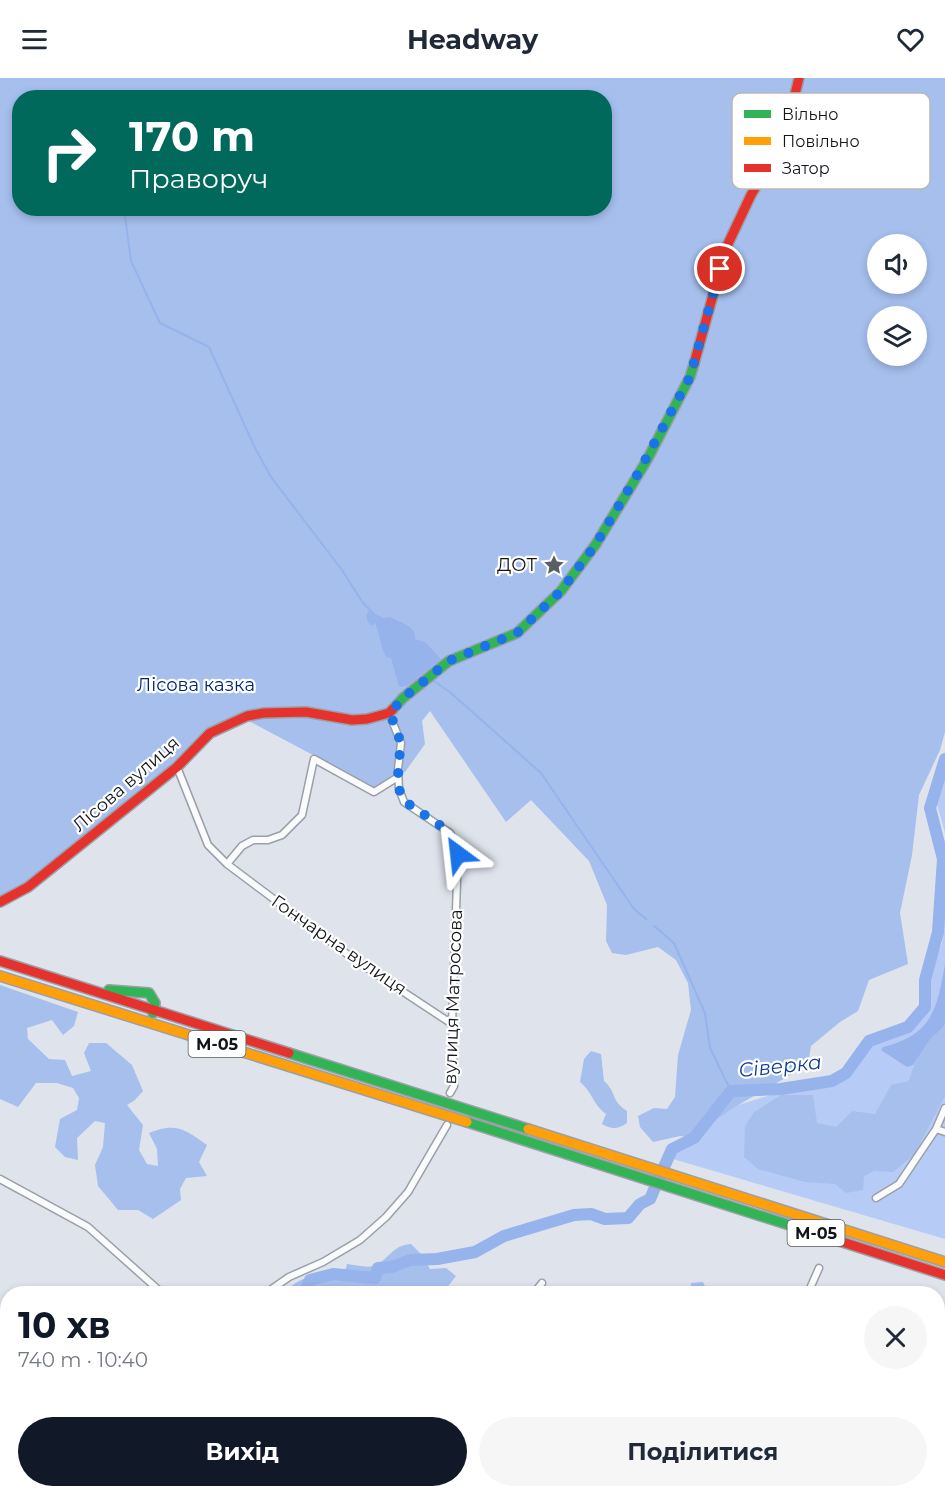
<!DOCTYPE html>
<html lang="uk">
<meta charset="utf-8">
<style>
body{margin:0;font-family:Montserrat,sans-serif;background:#f6f6f7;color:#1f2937;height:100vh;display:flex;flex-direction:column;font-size:22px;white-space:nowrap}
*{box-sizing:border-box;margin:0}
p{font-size:20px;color:#747a83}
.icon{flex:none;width:33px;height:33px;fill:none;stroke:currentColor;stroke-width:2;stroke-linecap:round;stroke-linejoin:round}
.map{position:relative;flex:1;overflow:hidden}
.panel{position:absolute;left:0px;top:1208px;width:945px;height:212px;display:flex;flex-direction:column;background:#fff;border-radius:24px 24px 0 0;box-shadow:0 3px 9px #0003}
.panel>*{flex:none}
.hud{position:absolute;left:12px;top:12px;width:600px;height:126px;border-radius:24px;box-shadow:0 3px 9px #0003;background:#00695c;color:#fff;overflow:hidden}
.buttons{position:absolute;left:867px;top:156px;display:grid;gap:12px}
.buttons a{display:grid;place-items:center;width:60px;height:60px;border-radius:50%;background:#fff;box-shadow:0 3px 9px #0003;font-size:30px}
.pin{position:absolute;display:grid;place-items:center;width:51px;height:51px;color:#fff;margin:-26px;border:3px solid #fff;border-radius:50%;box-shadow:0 2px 6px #0007}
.me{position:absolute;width:66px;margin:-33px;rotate:330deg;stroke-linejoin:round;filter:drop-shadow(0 0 4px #0008)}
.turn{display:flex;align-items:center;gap:21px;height:126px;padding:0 18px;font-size:27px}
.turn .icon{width:78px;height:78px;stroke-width:2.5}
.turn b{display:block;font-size:42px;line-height:51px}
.round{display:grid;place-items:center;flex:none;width:63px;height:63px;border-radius:32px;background:#f6f6f7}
.head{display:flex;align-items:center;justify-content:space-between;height:102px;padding:0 18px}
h1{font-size:36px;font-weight:700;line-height:45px;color:#111827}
.button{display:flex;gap:12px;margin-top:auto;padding:12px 18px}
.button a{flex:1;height:69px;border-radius:36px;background:#111827;color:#fff;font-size:24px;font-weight:700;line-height:69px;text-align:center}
.button a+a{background:#f6f6f7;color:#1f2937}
header{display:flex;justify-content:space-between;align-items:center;height:78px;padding:0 18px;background:#fff;font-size:27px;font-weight:700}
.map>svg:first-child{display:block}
.green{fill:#b6ccf6}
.forest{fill:#a6bfed;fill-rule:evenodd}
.water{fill:#96b3eb}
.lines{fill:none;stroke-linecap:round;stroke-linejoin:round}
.stream{stroke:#96b3eb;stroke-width:2}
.river{stroke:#96b3eb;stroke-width:12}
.street-casing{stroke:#9b9fa6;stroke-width:9}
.fast-casing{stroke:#9b9fa6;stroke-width:12}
.slow-casing{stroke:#9b9fa6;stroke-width:12}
.jam-casing{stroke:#9b9fa6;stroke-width:12}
.street{stroke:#fafbfc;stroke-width:6}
.fast{stroke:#30b455;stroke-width:9}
.slow{stroke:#ff9f0a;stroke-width:9}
.jam{stroke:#e5322d;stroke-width:9}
.route{stroke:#1a73e8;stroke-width:10;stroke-dasharray:0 18}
.labels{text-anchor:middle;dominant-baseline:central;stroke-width:4.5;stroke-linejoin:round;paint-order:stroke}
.shield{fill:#fff;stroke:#595b5f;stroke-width:1.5}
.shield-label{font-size:16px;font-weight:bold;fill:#12151a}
.poi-label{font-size:18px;fill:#12151a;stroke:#fff;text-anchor:end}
.park-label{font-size:18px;fill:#027;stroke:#fff}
.street-label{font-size:18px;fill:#12151a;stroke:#fff}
.water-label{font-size:20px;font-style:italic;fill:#123b91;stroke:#fff}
.key{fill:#fff;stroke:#b8b9ba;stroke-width:1.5}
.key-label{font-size:16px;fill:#12151a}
</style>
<header><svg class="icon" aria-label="menu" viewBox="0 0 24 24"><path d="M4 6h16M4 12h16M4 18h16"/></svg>Headway<svg class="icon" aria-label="heart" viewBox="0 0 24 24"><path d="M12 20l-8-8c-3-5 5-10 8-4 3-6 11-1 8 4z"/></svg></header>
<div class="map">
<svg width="945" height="1418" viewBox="0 0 945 1418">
<rect width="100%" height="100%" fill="#dee3ec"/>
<path class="green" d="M945,700V755L937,726Z
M945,838V1161L673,1081L672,1071L738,1027L771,1017L827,1008L847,999L872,967L911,952L929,933L931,894L942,865Z
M82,1412H126L138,1418H80Z"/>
<path class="forest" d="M0,0H945V654L940,672L919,717L912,777L900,835L908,886L869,902L858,933L840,944L811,968L808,987L738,1027L691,1059L680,1058L653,1064L640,1049L638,1038L654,1030L667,1031L675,1019L678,977L691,932L688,905L676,882L658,869L626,877L612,875L606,863L607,827L589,783L531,722L506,744L430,633L422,643L425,666L405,694L377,711L247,642L231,643L26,806L0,819ZM20,20H604V130H20ZM878,166H916V206H878ZM878,238H916V278H878Z
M0,907L78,934L74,948L63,957L52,942L27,950L28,961L49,981L65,982L72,998L91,993L84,975L89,965H106L132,987L143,1013L135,1022L127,1027L143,1047L139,1072L147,1086L158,1088L157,1071L149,1055C176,1044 185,1051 207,1067L199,1084L207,1098L186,1100L180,1111L181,1122L153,1141L138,1132H118L98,1108L95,1087L103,1069L105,1045L95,1043L77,1060L78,1082L65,1079L55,1069L60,1041L77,1032L79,1020L73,1010L57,1005H36L18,1029L0,1021Z
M945,944V1018L914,1077L893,1094L874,1093L864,1098L863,1112L846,1115L835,1106L805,1104L758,1091L744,1079L745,1048L754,1034L781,1017H813L817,1045L836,1049L852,1033L875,1036L891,1007L909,1003C913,988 919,975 929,962C934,955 941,952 945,944Z
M591,973L601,976L604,1003C617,1014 610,1022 627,1033V1045C618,1051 612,1052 602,1046L606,1036C592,1025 593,1015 580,1004L584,981Z
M411,1166L422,1177L430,1191L446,1190L456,1198L443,1215H286C295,1198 328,1194 345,1193L347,1186C355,1187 366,1190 373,1188C389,1183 390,1168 411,1166Z
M703,1204L708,1215H690L691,1205Z"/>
<path class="water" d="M368,533L384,540L390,539L407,547L414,553L415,561L425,564L441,581L407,608L399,609L391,580L386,579C380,568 380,556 375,545L372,548C367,544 365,540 368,533Z
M945,886V944L943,949L930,961L913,987L907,989L881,972L883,969C933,957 937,930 945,886Z"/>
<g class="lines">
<path class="stream" d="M124,130L131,183L160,245L209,269L255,370L271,399L342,492L363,525L374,536
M434,603L451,615L541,695L634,831L646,841
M654,848L674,865L705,935L710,970L731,1013"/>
<path class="river" d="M304,1215L310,1202L333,1196L375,1200L378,1190L392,1189L410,1182L437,1181L475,1174L504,1158L574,1137L591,1136L605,1141L628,1140L640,1126L650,1121L672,1071L694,1060L731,1013L781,1011L832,1003L846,995L869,963L908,949L925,929V902L938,854L943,781L930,730L945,681
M127,1412L131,1418"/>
<g class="street-casing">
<path id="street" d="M389,635L401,665L398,691L399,711L404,724L450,755L458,775L452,946L454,1008L450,1015
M177,689L208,767L227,786L355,882L452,946
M227,786L242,768L253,762H268L282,757L302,737L314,681L374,714L398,699
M936,1051L945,1054
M0,1101L88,1149L162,1215
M876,1120L899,1106L936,1051L945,1030
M266,1215L289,1199L323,1184L360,1162L386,1139L408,1114L447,1047
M534,1215L542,1205
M808,1215L819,1190
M938,1344L945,1345
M0,1364L8,1367
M341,1412L369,1418
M378,1418H499
M535,1418L539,1412"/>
</g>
<g class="fast-casing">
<path id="fast" d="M393,631L403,620L449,583L517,555L561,513L596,466L647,382L690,299L694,286
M109,912L149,915L155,925L153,935
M289,975L528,1051
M467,1044L833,1161"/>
</g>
<g class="slow-casing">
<path id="slow" d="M0,898L467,1044
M528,1051L945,1184"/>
</g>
<g class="jam-casing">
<path id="jam" d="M694,286L726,170L751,117L784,61L799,0
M0,824L28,809L177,689L210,655L247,638L264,635L306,634L352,642L367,641L389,635L393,631
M0,883L289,975
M833,1161L945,1197"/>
</g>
<use href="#street" class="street"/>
<use href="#fast" class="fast"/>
<use href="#slow" class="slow"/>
<use href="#jam" class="jam"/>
</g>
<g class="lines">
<path class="route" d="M458,776L450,754L404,723L399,711L398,691L401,665L390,635L403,620L449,583L517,555L561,513L596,466L636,399L690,299L720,191"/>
</g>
<defs>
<g id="sight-bare" transform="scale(1.62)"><path d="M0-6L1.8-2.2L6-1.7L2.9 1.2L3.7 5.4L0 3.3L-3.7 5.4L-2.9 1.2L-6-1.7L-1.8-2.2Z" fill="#595d64" stroke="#fff" stroke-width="2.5" paint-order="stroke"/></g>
</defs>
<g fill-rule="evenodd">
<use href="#sight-bare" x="554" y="487"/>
</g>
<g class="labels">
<g class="shield">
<rect x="188.5" y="953" width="57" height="26" rx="4.5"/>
<rect x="787.5" y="1142" width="57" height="26" rx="4.5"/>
</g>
<g class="shield-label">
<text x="217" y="966">М-05</text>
<text x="816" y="1155">М-05</text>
</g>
<g class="poi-label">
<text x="537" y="487">ДОТ</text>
</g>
<g class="park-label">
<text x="196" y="607">Лісова казка</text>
</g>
<g class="street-label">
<text transform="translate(126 706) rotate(-41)">Лісова вулиця</text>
<text transform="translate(339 867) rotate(35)">Гончарна вулиця</text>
<text transform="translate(453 919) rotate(-88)">вулиця Матросова</text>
</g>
<g class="water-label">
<text transform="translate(780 988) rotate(-6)">Сіверка</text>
</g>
</g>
<rect x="732" y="15" width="198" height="96" rx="9" class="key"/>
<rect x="744" y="32" width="27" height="8" fill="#30b455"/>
<rect x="744" y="59" width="27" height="8" fill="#ff9f0a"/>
<rect x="744" y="86" width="27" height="8" fill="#e5322d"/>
<g class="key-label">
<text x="782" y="42">Вільно</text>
<text x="782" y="69">Повільно</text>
<text x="782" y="96">Затор</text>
</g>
</svg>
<div class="buttons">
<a><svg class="icon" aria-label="sound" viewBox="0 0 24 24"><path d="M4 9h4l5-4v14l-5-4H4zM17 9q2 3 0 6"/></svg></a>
<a><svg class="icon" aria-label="layers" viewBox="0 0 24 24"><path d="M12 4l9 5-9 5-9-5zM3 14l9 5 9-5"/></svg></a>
</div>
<div class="pin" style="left:720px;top:191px;background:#d93025"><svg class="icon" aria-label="arrive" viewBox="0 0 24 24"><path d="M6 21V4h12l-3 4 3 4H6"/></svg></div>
<svg class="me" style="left:458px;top:776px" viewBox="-20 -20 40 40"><path d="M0-17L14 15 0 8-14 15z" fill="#1a73e8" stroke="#fff" stroke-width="4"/></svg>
<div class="hud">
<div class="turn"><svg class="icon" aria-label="right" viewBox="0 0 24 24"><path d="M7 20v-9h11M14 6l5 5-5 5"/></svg><div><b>170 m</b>Праворуч</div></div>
</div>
<section class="panel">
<div class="head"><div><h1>10 хв</h1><p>740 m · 10:40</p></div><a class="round"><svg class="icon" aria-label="close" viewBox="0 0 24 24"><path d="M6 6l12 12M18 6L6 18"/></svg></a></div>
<div class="button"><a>Вихід</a><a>Поділитися</a></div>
</section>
</div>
